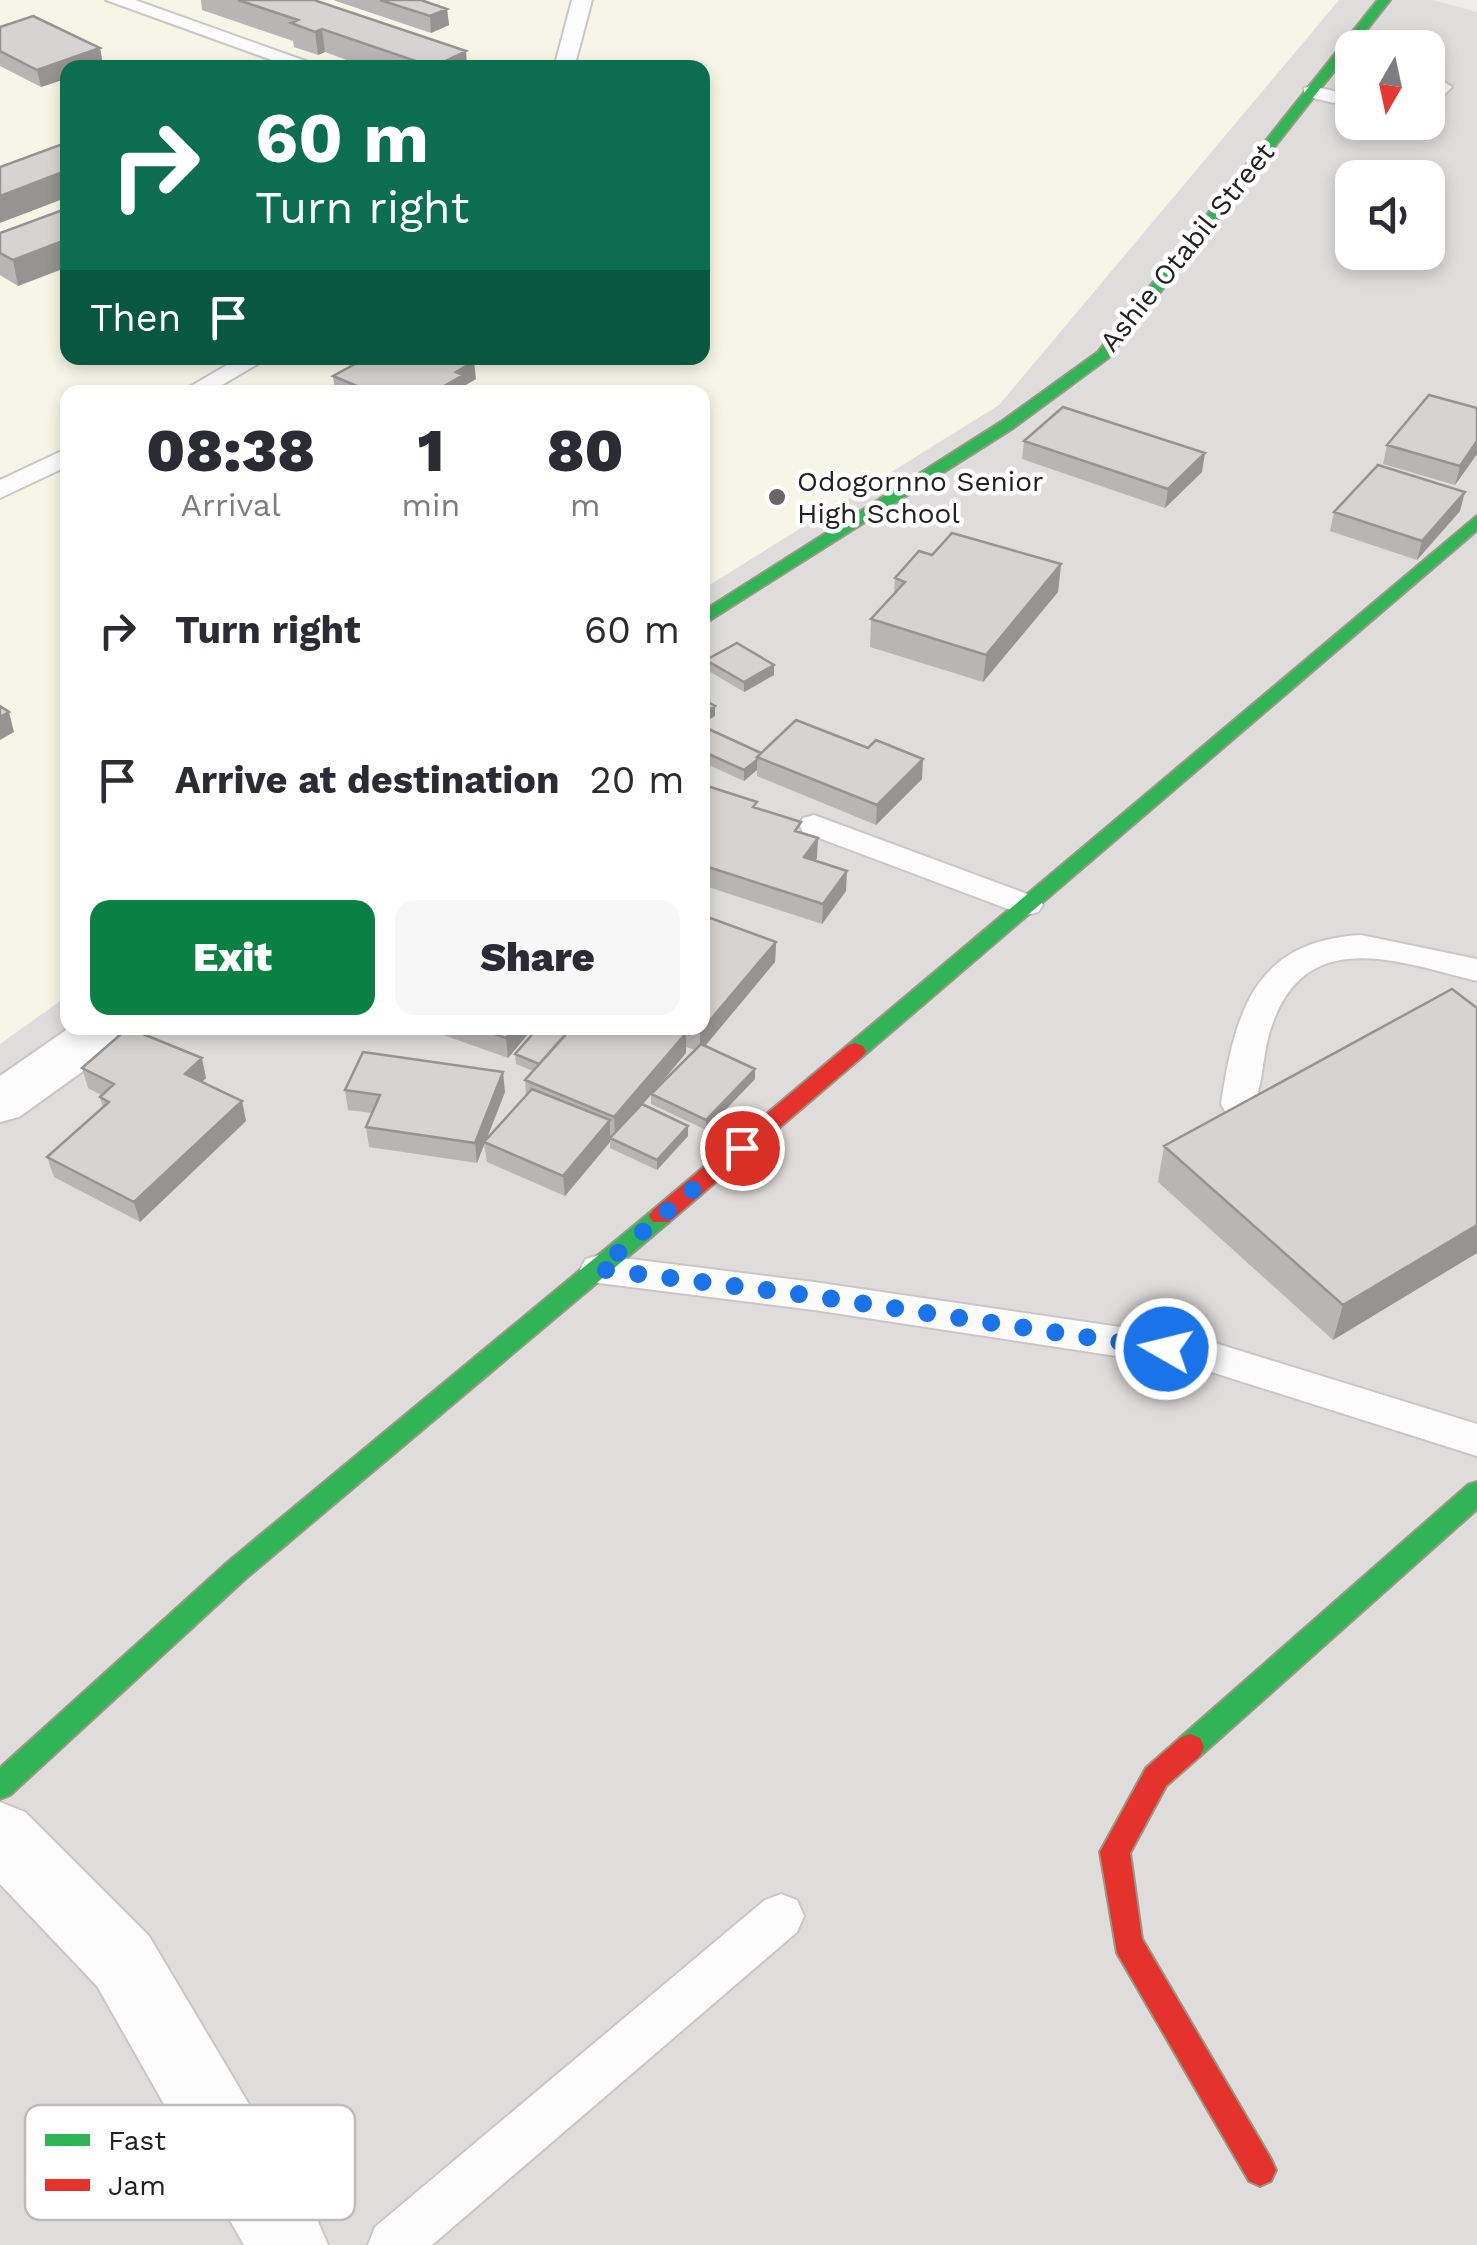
<!DOCTYPE html>
<style>
body{margin:0;font-family:"Work Sans",sans-serif;background:#f7f7f7;color:#2b2b33;height:100vh;display:flex;flex-direction:column;font-size:38px;white-space:nowrap}
*{box-sizing:border-box;margin:0}
p{font-size:32px;color:#7c7c81}
.icon{flex:none;width:55px;height:55px;fill:none;stroke:currentColor;stroke-width:2;stroke-linecap:round;stroke-linejoin:round}
.map{position:relative;flex:1;overflow:hidden}
.panel{position:absolute;left:60px;top:385px;width:650px;height:650px;display:flex;flex-direction:column;background:#fff;border-radius:20px;box-shadow:0 5px 15px #0003}
.panel>*{flex:none}
.top-card{position:absolute;left:60px;top:60px;width:650px;height:305px;border-radius:20px;box-shadow:0 5px 15px #0003;background:#0b6e4f;color:#fff;overflow:hidden}
.needle{width:65px;rotate:189deg}
.buttons{position:absolute;left:1335px;top:30px;display:grid;gap:20px}
.buttons a{display:grid;place-items:center;width:110px;height:110px;border-radius:20px;background:#fff;box-shadow:0 5px 15px #0003;font-size:50px}
.pin{position:absolute;display:grid;place-items:center;width:85px;height:85px;color:#fff;margin:-42px;border:5px solid #fff;border-radius:50%;box-shadow:0 2px 10px #0007}
.me{position:absolute;width:110px;margin:-55px;rotate:278deg;stroke-linejoin:round;filter:drop-shadow(0 0 8px #0008)}
.turn{display:flex;align-items:center;gap:35px;height:210px;padding:0 30px;font-size:45px}
.turn .icon{width:130px;height:130px;stroke-width:2.5}
.turn b{display:block;font-size:70px;line-height:85px}
.then{display:flex;align-items:center;height:95px;padding:0 30px;background:#0003;gap:20px;font-size:38px}
.eta{display:flex;justify-content:space-evenly;align-items:center;height:170px;text-align:center}
.eta b{font-size:60px;font-weight:800;line-height:70px}
.button{display:flex;gap:20px;margin-top:auto;padding:20px 30px}
.button a{flex:1;height:115px;border-radius:20px;background:#0b8043;color:#fff;font-size:40px;font-weight:800;line-height:115px;text-align:center}
.button a+a{background:#f7f7f7;color:#2b2b33}
ul{padding:0;list-style:none}
li{display:flex;align-items:center;gap:30px;height:150px;padding:0 30px}
li div{flex:1}
li b{display:block;font-size:38px}
li em{font-style:normal}
.map>svg:first-child{display:block}
.residential{fill:#dedddb;fill-rule:evenodd}
.education{fill:#f7f6e6;fill-rule:evenodd}
.lines{fill:none;stroke-linecap:round;stroke-linejoin:round}
.lane-casing{stroke:#c8c7c6;stroke-width:4}
.street-casing{stroke:#c8c7c6;stroke-width:4}
.fast-casing{stroke:#979982;stroke-width:4}
.jam-casing{stroke:#979982;stroke-width:4}
.lane{fill:#fdfcfc;fill-rule:evenodd}
.street{fill:#fdfcfc;fill-rule:evenodd}
.fast{fill:#30b455;fill-rule:evenodd}
.jam{fill:#e5322d;fill-rule:evenodd}
.wall{fill:#b8b5b4;fill-rule:evenodd}
.shaded-wall{fill:#969492}
.building{fill:#d6d3d1;stroke:#969492;stroke-width:2.5}
.route{stroke:#1a73e8;stroke-width:18;stroke-dasharray:0 32.4}
.poi-dot{fill:#696867;stroke:#fff;stroke-width:4}
.labels{text-anchor:middle;dominant-baseline:central;stroke-width:9;stroke-linejoin:round;paint-order:stroke}
.far-street-label{font-size:28px;fill:#212121;stroke:#fff}
.far-poi-label{font-size:28px;fill:#212121;stroke:#fff;text-anchor:start}
.key{fill:#fff;stroke:#bcbcbc;stroke-width:2.5}
.key-label{font-size:28px;fill:#212121}
</style>
<div class="map">
<svg width="1477" height="2245" viewBox="0 0 1477 2245">
<rect width="100%" height="100%" fill="#efedea"/>
<path class="residential" d="M0,0H1433L1477,12V2245H0ZM1352,48H1428V122H1352ZM68,68H702V358H68ZM1352,178H1428V252H1352ZM68,392H702V1028H68Z"/>
<path class="education" d="M0,0H1339L999,405L703,589L702,392H68L67,996L0,1044ZM68,68H702V358H68Z"/>
<g class="lines">
<g class="lane-casing">
<path id="lane" d="M106,0H135L325,68H294Z
M572,0H592L574,68H554Z
M1442,81L1452,87L1435,103L1428,105V89Z
M1311,86L1352,95V107L1304,96V88Z
M239,358H268L210,392H181Z
M68,448V466L0,498V480Z
M814,815L1038,898L1043,905L1038,912L1027,915L1016,912L803,832L799,825L803,818Z
M1361,935L1477,959V981C1396,961 1303,924 1270,1031C1262,1057 1263,1090 1250,1113L1238,1116L1226,1113L1221,1104C1235,1012 1254,941 1361,935Z
M599,1255L814,1282L1202,1339L1477,1424V1456L1202,1369L814,1310L599,1283L586,1279L580,1269L586,1259Z
M781,1894L797,1900L804,1916L797,1932L432,2245H368L375,2227L765,1900Z"/>
</g>
<g class="street-casing">
<path id="street" d="M69,1028H132L125,1041L19,1117L0,1122V1076Z
M0,1802L25,1812L149,1936L316,2217L328,2245H244L97,1986L0,1884Z"/>
</g>
<g class="fast-casing">
<path id="fast" d="M1378,0H1390L1108,358L1013,428L702,625V612L1001,422L1098,352Z
M1477,516V530L863,1056H847L844,1051L847,1046Z
M661,1207L669,1210L673,1216L669,1222L246,1578L10,1795L0,1799V1768L228,1562L653,1210Z
M1477,1482V1509L1200,1756L1190,1760L1180,1756L1176,1747L1180,1738L1468,1485Z"/>
</g>
<g class="jam-casing">
<path id="jam" d="M855,1043L863,1046L866,1051L863,1056L669,1222H653L649,1216L653,1210L847,1046Z
M1190,1734L1200,1738L1204,1747L1200,1756L1166,1786L1130,1853L1142,1939L1271,2159L1276,2170L1271,2181L1260,2186L1249,2181L1117,1953L1100,1852L1146,1768L1180,1738Z"/>
</g>
<use href="#lane" class="lane"/>
<use href="#street" class="street"/>
<use href="#fast" class="fast"/>
<use href="#jam" class="jam"/>
</g>
<path class="wall" d="M201,0H314L466,51L467,68H368L325,52L318,55L294,47L293,41L202,10Z
M333,0H421L447,9L449,25L431,33Z
M0,27L100,48L103,65L68,68V78L41,87L0,66Z
M68,208L18,286L0,275V233Z
M333,376L476,379L464,386L465,392H335Z
M1477,408V454L1455,485L1383,464L1387,445Z
M1024,441L1202,472L1165,508L1022,459Z
M1460,511L1417,560L1330,531L1334,512Z
M1061,564L1058,592L983,682L870,647L871,619L894,595L895,578Z
M706,660L774,665V675L744,692L707,670Z
M702,726L761,753L922,779L876,825L757,776V770L744,781L702,762Z
M702,787L757,808L801,833L817,858L815,860L846,891L822,924L702,885Z
M776,942L775,962L705,1046L755,1069V1079L706,1130L651,1104V1095L643,1104L688,1136L657,1170L610,1148V1142L565,1196L487,1162L484,1144L477,1163L369,1147L366,1127L372,1113L348,1110L345,1090L505,1092L486,1141L526,1095L525,1080L533,1071L516,1064L515,1054L538,1028H702ZM686,1047L695,1050L657,1088L686,1053Z
M1477,1008V1253L1333,1340L1158,1182L1164,1146Z
M424,1028H533L508,1058Z
M82,1068L206,1078L202,1082L242,1101L246,1121L140,1222L54,1177L47,1157L103,1108L100,1097L101,1095L88,1088Z"/>
<path class="shaded-wall" d="M447,9L449,25L431,33L430,16Z
M322,29L325,52L318,55L315,32Z
M100,48L103,65L96,68H68V78L41,87L37,70Z
M466,51L467,68H433Z
M68,170V197L0,223V196Z
M68,240V267L18,286L13,260Z
M474,361L476,379L464,386L465,392H434L456,372Z
M1477,441V454L1455,485L1460,466Z
M1205,453L1202,472L1165,508L1168,489Z
M1465,492L1460,511L1417,560L1422,541Z
M1061,564L1058,592L983,682L986,655Z
M774,665V675L744,692V682Z
M715,706V716L702,724V714Z
M9,712L14,732L0,740V717Z
M923,759L922,779L876,825L877,805Z
M757,760V770L744,781V770Z
M818,838L817,858L803,877L804,857Z
M847,871L846,891L822,924L823,904Z
M776,942L775,962L700,1052V1032Z
M514,1028H533L508,1058L506,1038Z
M686,1033V1053L615,1137L614,1117Z
M202,1058L206,1078L189,1094L185,1074Z
M755,1069V1079L706,1130V1120Z
M503,1072L505,1092L477,1163L475,1143Z
M242,1101L246,1121L140,1222L134,1202Z
M610,1120V1142L565,1196L563,1176Z
M688,1126V1136L657,1170V1160Z
M1477,1225V1253L1333,1340L1343,1305Z"/>
<path class="building" d="M238,0H314L466,51L433,67L322,29L315,32L291,23L298,20Z
M380,0H421L447,9L430,16Z
M33,16L100,48L37,70L0,51V27Z
M68,142V170L0,196V167Z
M68,208V239L13,260L0,253V233Z
M366,358H466L474,361L456,372L463,375L434,392H371L333,376Z
M1429,395L1477,408V441L1460,466L1387,445Z
M1063,407L1205,453L1168,489L1024,441Z
M1378,465L1465,492L1422,541L1334,512Z
M952,533L1061,564L986,655L871,619L905,582L895,578L919,551L932,555Z
M737,643L774,665L744,682L706,660Z
M702,699L715,706L702,714Z
M0,706L9,712L0,717Z
M796,720L868,748L876,740L923,759L877,805L757,757Z
M702,726L761,753L757,757V760L744,770L702,751Z
M704,785L757,802L753,807L801,822L795,831L818,838L804,857L847,871L823,904L702,865V787Z
M702,915L776,942L700,1032L688,1028H702Z
M1452,989L1477,1008V1225L1343,1305L1164,1146Z
M128,1028L202,1058L185,1074L242,1101L134,1202L47,1157L109,1102L100,1097L114,1084L82,1068Z
M477,1028H514L506,1038Z
M538,1028H571L539,1064L515,1054Z
M572,1028H673L686,1033L614,1117L525,1080Z
M701,1044L755,1069L706,1120L651,1094Z
M363,1052L503,1072L475,1143L366,1127L380,1095L345,1090Z
M532,1089L610,1120L563,1176L484,1142Z
M642,1104L688,1126L657,1160L610,1138Z"/>
<g class="lines">
<path class="route" d="M742,1148L599,1269L814,1296L1166,1349"/>
</g>
<circle class="poi-dot" cx="777" cy="497" r="10"/>
<g class="labels">
<g class="far-street-label">
<text transform="translate(1187 247) rotate(-51)">Ashie Otabil Street</text>
</g>
<g class="far-poi-label">
<text x="797" y="481">Odogornno Senior<tspan x="797" dy="32">High School</tspan></text>
</g>
</g>
<rect x="25" y="2105" width="330" height="115" rx="15" class="key"/>
<rect x="45" y="2134" width="45" height="12" fill="#30b455"/>
<rect x="45" y="2179" width="45" height="12" fill="#e5322d"/>
<g class="key-label">
<text x="108" y="2150">Fast</text>
<text x="108" y="2195">Jam</text>
</g>
</svg>
<div class="buttons">
<a><svg class="needle" viewBox="-14 -14 28 28"><path d="M0-13l5 13h-10z" fill="#e53935"/><path d="M0 13l5-13h-10z" fill="#7c7c81"/></svg></a>
<a><svg class="icon" aria-label="sound" viewBox="0 0 24 24"><path d="M4 9h4l5-4v14l-5-4H4zM17 9q2 3 0 6"/></svg></a>
</div>
<div class="pin" style="left:742px;top:1148px;background:#d93025"><svg class="icon" aria-label="arrive" viewBox="0 0 24 24"><path d="M6 21V4h12l-3 4 3 4H6"/></svg></div>
<svg class="me" style="left:1166px;top:1349px" viewBox="-20 -20 40 40"><circle r="17" fill="#1a73e8" stroke="#fff" stroke-width="3"/><path d="M0-11L8 9 0 5-8 9z" fill="#fff"/></svg>
<div class="top-card">
<div class="turn"><svg class="icon" aria-label="right" viewBox="0 0 24 24"><path d="M7 20v-9h11M14 6l5 5-5 5"/></svg><div><b>60 m</b>Turn right</div></div>
<div class="then">Then<svg class="icon" aria-label="arrive" viewBox="0 0 24 24"><path d="M6 21V4h12l-3 4 3 4H6"/></svg></div>
</div>
<section class="panel">
<div class="eta">
<div><b>08:38</b><p>Arrival</p></div>
<div><b>1</b><p>min</p></div>
<div><b>80</b><p>m</p></div>
</div>
<ul>
<li><svg class="icon" aria-label="right" viewBox="0 0 24 24"><path d="M7 20v-9h11M14 6l5 5-5 5"/></svg><div><b>Turn right</b></div><em>60 m</em></li>
<li><svg class="icon" aria-label="arrive" viewBox="0 0 24 24"><path d="M6 21V4h12l-3 4 3 4H6"/></svg><div><b>Arrive at destination</b></div><em>20 m</em></li>
</ul>
<div class="button"><a>Exit</a><a>Share</a></div>
</section>
</div>
